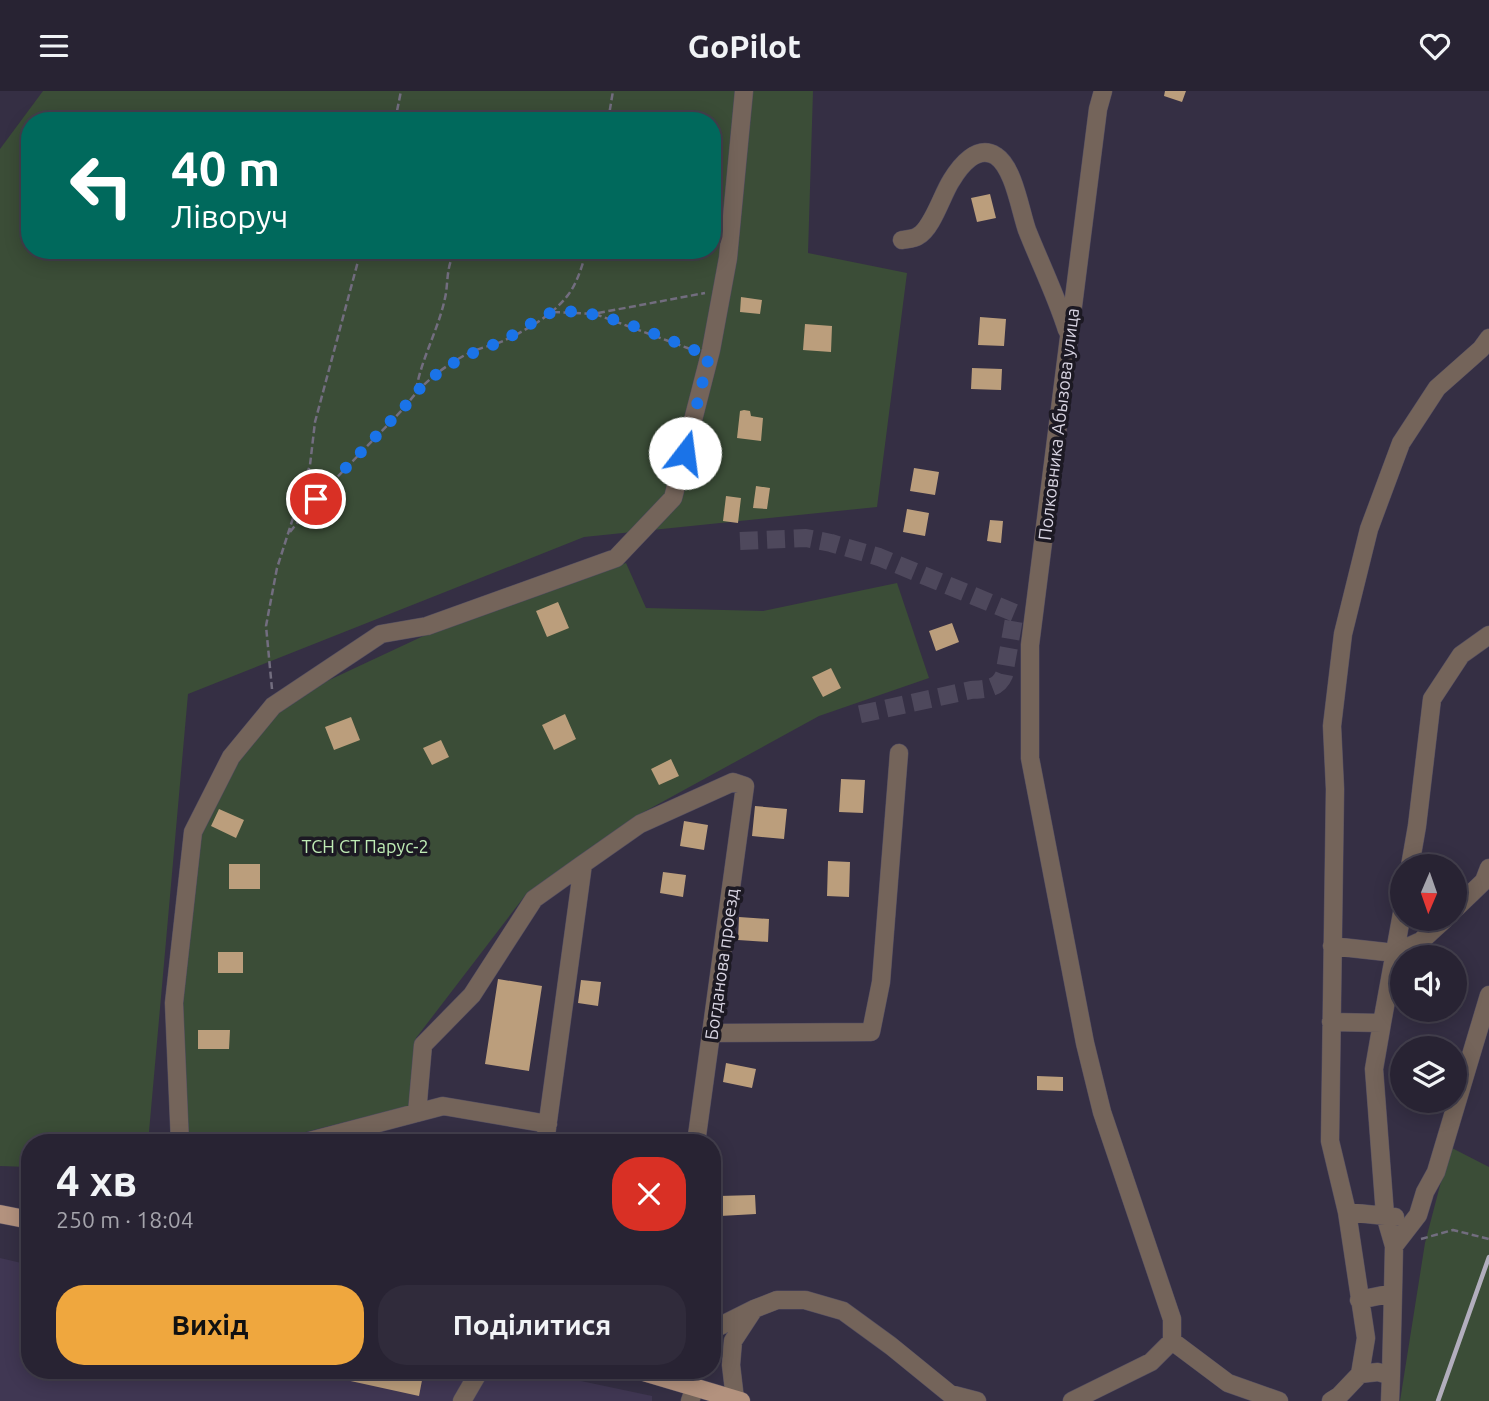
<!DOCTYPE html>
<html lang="uk">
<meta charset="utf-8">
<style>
body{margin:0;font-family:Ubuntu,sans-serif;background:#302b3b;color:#f1f3f6;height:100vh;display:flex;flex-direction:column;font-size:26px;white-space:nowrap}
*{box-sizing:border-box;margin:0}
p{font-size:23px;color:#a5a4ac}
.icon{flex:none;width:38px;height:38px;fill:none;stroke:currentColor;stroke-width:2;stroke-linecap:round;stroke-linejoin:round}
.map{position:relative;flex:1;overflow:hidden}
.sheet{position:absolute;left:21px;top:1043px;width:700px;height:245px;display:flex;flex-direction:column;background:#282333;border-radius:28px;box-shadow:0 4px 18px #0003,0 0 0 2px #44404e}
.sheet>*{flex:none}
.hud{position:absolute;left:21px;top:21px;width:700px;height:147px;border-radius:28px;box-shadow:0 4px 18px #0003,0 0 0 2px #44404e;background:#00695c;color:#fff;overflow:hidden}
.needle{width:46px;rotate:182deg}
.tools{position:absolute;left:1390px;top:763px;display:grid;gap:14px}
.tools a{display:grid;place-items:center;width:77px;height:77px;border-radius:50%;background:#282333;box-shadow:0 4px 18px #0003,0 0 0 2px #44404e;font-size:35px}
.pin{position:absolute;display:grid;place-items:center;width:60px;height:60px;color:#fff;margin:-30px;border:4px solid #fff;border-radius:50%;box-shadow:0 2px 7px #0007}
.me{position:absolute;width:77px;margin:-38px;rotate:15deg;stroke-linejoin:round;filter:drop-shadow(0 0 5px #0008)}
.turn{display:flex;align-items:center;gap:24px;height:147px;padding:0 35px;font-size:32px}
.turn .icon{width:91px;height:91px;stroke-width:2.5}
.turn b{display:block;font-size:49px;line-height:60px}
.round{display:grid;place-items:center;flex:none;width:74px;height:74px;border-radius:28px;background:#302b3b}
.headline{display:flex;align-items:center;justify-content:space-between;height:119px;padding:0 35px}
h1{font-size:42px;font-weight:600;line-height:52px}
.cta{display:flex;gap:14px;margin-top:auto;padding:14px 35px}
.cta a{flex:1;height:80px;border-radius:28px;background:#efa73e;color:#111;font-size:28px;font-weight:600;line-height:80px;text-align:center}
.cta a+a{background:#302b3b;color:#f1f3f6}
header{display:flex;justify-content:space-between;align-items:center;height:91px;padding:0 35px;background:#282333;font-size:32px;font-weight:600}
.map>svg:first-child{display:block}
.built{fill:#403753}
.green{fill:#3b4d37;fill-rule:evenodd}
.building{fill:#bb9e7c}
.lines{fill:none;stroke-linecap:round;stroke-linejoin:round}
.minor-tunnel{stroke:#4e485c;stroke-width:18;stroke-dasharray:18 9;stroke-linecap:butt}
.minor-casing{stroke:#534d61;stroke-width:19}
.major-casing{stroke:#534d61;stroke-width:19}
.path{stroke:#726d7f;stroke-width:2.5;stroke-dasharray:7 3.5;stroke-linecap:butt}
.minor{stroke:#74645a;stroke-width:18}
.major{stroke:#b3927e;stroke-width:18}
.rail{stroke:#b2aebd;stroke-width:4.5}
.route{stroke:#1a73e8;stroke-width:12;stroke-dasharray:0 21.6}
.labels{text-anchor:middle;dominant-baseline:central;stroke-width:7;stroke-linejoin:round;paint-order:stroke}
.street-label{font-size:18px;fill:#d9d5e3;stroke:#1c1923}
.park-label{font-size:18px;fill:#bfecb5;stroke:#1c1923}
</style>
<header><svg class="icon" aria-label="menu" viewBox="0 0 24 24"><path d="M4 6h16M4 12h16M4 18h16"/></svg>GoPilot<svg class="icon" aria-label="heart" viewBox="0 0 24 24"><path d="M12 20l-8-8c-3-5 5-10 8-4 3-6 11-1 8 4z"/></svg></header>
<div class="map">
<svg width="1489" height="1310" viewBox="0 0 1489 1310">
<rect width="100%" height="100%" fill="#352f44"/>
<path class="built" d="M0,1167L30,1174V1279H529L652,1305V1310H0Z"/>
<path class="green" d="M43,0H813L808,162L907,182L877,416L584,446L188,603L148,1052H30V1076L0,1075V58ZM30,30H712V159H30Z
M626,472L646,517L763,520L897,492L929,587L819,625L642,722L527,802L416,947L409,1015L262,1052H225L188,1046L180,906L199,741L230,672L278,613L449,533Z
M1450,1056L1489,1076V1310H1400L1425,1152Z"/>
<path class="building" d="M1165,0H1186L1182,11L1164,5Z
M990,103L996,127L977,131L971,107Z
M741,206L762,209L760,223L740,221Z
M980,226L1006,228L1004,255L978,254Z
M805,233L832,235L831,261L803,259Z
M972,277L1002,278L1001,299L971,298Z
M744,319L750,320L751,325L763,327L761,350L737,347L740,320Z
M914,377L939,381L935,404L910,400Z
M756,395L770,397L767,418L753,417Z
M726,405L741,407L738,432L723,430Z
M907,418L929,422L925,445L903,441Z
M990,429L1003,430L1001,452L987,450Z
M558,511L569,537L547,546L536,520Z
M952,532L959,551L936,560L929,540Z
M831,577L841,597L823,606L812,586Z
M565,623L576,648L554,659L542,634Z
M351,626L360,649L334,659L325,636Z
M441,649L449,666L432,674L423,657Z
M671,668L679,685L659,694L651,678Z
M841,688L865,689L863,722L839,721Z
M755,715L787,718L784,748L752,745Z
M219,718L244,729L236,747L211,735Z
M684,730L708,734L704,759L680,755Z
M828,770L850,771L849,806L827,805Z
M229,773H260V798H229Z
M663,781L686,784L683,806L660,802Z
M739,826L769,828L768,851L738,849Z
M218,861H243V882H218Z
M498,888L542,895L529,980L485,973Z
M581,889L601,891L598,915L578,912Z
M198,939H230L229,958H198Z
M726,972L756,978L752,997L723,991Z
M1037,985L1063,986V1000L1037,999Z
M755,1104L756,1123L720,1125L719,1105Z
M315,1279H424L419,1305L314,1282Z"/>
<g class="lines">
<path class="minor-tunnel" d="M740,450L806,447L831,452L879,466L1015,522L1004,584C998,598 986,598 971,599L852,625"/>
<g class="minor-casing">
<path id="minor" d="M902,149C907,148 914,148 918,145C932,138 942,104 951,90C960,75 977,53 996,65C1014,77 1020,119 1027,139C1040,172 1056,204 1067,239
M1410,775L1417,735L1432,608L1461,564L1489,544
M1454,819L1484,790L1489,777
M1332,855L1395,862L1421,850L1445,828
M1331,931L1382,932L1374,978L1385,1124L1394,1155L1393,1202L1359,1209
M1382,932L1402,822
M711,942L871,941L881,891L899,662
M417,1022L423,954L472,904L534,808L583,773
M180,1052L174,912L193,741L231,666L273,615L381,543L427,535L616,467L673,407L711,259L728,167L744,0
M302,1052L443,1015L548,1033
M545,1052L583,773L640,733L733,691L745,695L696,1052
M1347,1121L1395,1126
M1394,1155L1418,1124L1425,1101L1436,1081L1489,904
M712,1239L754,1218
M1172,1250L1228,1292L1279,1310
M1360,1283L1378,1281L1391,1285L1390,1310
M1391,1285L1393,1202
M735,1308L731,1274L733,1250L754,1218L777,1209H805L843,1220L891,1255L950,1303L977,1310
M462,1310L480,1279
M690,1310L695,1296
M1072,1310L1151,1271L1172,1250V1228L1102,1021L1085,952L1030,667V554L1098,18L1103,0
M1331,1310L1339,1305L1360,1283L1366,1247L1347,1121L1330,1050L1335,698L1332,635L1343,543L1369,438L1401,352L1437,297L1481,258L1489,247"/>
</g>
<g class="major-casing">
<path id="major" d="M0,1123L30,1129
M637,1279L741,1310"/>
</g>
<path class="path" d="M395,30L401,0
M608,30L613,0
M553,221L595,223L693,259
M598,222L705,202
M416,299C422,265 440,236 446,202C448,187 447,173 456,159
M290,441L316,408L406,315C421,293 444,275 467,263C478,257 491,255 503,250C526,239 552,225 568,204C578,191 582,174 587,159
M272,598L266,535L277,477L310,374L315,331L361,159
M1421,1148L1453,1139L1489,1148"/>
<use href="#minor" class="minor"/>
<use href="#major" class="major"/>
<path class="rail" d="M1438,1310L1489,1166"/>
</g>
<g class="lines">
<path class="route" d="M316,408L406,314C429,282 462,265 498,252C512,246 545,222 554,221C598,215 668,249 709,265L685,362"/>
</g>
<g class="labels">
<g class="street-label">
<text transform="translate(1058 333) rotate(-83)">Полковника Абызова улица</text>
<text transform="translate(721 873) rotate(-82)">Богданова проезд</text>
</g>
<g class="park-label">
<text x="365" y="755">ТСН СТ Парус-2</text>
</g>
</g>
</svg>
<div class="tools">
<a><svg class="needle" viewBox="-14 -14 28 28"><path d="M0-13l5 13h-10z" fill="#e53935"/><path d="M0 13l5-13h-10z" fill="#a5a4ac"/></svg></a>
<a><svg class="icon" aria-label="sound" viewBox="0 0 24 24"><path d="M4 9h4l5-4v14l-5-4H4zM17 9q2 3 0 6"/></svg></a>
<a><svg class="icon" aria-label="layers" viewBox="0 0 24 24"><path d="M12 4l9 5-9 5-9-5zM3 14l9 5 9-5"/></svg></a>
</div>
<div class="pin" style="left:316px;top:408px;background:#d93025"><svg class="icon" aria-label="arrive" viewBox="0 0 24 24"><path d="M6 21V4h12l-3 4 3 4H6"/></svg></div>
<svg class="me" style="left:685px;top:362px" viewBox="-20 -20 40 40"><circle r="19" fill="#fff"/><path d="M0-13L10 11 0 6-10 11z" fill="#1a73e8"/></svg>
<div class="hud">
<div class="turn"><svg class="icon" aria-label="left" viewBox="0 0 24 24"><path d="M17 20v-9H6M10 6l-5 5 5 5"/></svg><div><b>40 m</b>Ліворуч</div></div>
</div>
<section class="sheet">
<div class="headline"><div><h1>4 хв</h1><p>250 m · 18:04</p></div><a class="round" style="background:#d93025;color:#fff"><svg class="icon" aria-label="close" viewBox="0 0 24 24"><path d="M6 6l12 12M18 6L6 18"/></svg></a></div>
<div class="cta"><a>Вихід</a><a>Поділитися</a></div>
</section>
</div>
